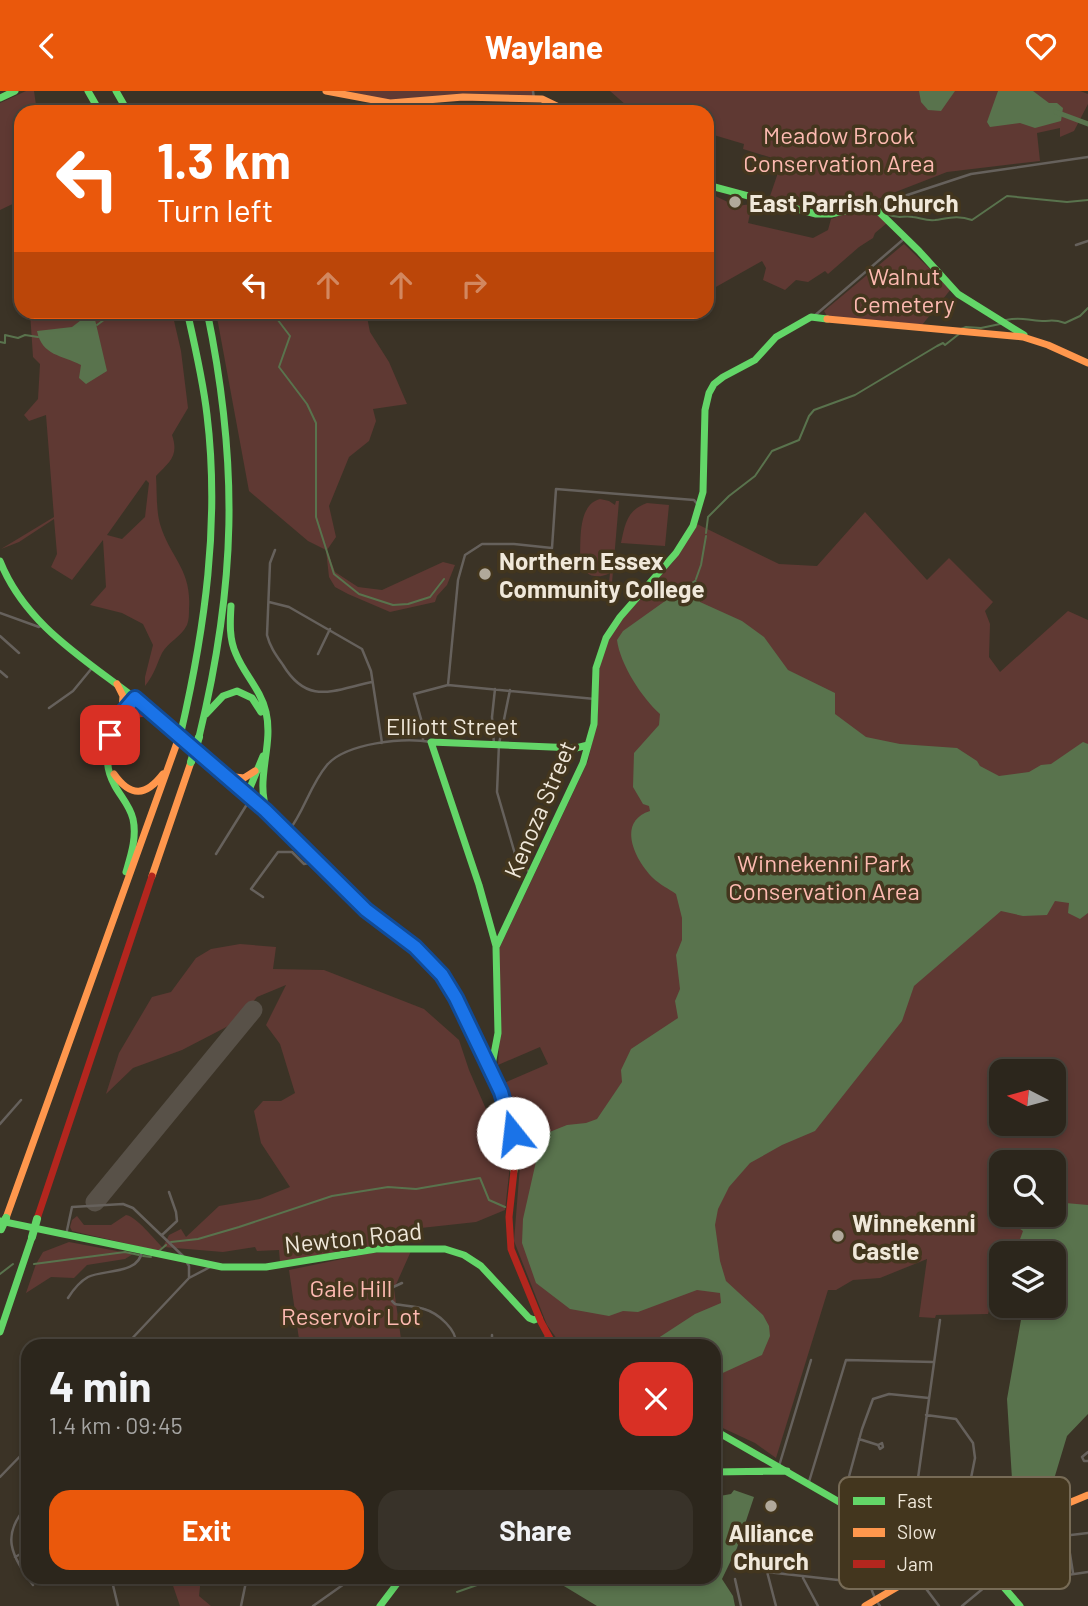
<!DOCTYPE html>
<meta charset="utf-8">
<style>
body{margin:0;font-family:Barlow,sans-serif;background:#383229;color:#f1f3f6;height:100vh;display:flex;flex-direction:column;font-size:26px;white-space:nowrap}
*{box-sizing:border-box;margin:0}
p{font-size:23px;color:#a6a5a3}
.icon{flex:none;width:38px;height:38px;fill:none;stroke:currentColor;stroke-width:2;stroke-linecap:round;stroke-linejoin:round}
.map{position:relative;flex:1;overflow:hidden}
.panel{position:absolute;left:21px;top:1248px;width:700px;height:245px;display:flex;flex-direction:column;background:#2c261c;border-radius:21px;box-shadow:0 4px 10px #0003,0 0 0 2px #48433b}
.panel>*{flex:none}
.guide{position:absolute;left:14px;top:14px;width:700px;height:214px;border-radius:21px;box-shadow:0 4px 10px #0003,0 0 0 2px #48433b;background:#ea580c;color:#fff;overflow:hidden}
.needle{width:46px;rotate:276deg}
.tools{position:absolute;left:989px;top:968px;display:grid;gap:14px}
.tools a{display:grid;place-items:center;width:77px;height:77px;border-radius:14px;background:#2c261c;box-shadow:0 4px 10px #0003,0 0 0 2px #48433b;font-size:35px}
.pin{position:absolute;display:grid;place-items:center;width:60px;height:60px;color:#fff;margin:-30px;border-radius:14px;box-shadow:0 4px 10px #0006}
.me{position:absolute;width:77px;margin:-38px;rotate:344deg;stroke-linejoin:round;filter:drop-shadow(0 0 5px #0008)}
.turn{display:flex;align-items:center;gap:24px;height:147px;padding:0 28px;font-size:32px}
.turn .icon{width:91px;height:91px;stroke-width:2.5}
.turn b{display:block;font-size:49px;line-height:60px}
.lanes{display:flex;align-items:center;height:66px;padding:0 28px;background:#0003;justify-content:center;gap:35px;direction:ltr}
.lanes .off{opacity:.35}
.round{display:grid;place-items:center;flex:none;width:74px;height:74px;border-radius:21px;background:#383229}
.head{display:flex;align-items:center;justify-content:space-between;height:119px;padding:0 28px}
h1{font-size:42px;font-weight:700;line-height:52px}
.button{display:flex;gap:14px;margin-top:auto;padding:14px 28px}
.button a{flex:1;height:80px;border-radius:21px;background:#ea580c;color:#fff;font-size:28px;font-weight:700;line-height:80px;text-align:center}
.button a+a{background:#383229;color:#f1f3f6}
header{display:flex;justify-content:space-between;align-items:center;height:91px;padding:0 28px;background:#ea580c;color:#fff;font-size:32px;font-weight:700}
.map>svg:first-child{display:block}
.green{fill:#5f3933;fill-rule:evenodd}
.water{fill:#59734d}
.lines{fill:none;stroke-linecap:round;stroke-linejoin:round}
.stream{stroke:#59734d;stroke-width:2}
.river{stroke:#59734d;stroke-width:5}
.runway{stroke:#585148;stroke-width:19}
.street{stroke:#66615c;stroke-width:2.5}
.fast{stroke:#63d668;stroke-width:7}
.slow{stroke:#ff974d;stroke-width:7}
.jam{stroke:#b3261e;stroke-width:7}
.fast-bridge{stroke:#63d668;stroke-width:8}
.slow-bridge{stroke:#ff974d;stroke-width:8}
.route-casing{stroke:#114b97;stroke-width:18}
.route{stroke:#1a73e8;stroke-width:12}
.poi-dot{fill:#b1a99b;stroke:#43361e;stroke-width:2.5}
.labels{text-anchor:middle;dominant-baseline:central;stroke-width:7;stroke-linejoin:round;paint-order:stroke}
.park-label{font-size:24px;fill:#fdbab1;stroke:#43361e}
.poi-label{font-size:24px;font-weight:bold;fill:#f0e8da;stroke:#43361e;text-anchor:start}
.street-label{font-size:24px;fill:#f0e8da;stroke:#43361e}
.key{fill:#43361e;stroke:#776b56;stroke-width:2}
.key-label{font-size:19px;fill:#f0e8da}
</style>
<header><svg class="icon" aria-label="back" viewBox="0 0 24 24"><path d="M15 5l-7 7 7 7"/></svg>Waylane<svg class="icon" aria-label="heart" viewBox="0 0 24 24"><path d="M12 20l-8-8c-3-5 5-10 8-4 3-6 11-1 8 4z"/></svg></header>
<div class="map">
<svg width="1088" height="1515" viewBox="0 0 1088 1515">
<rect width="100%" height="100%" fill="#3b3326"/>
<path class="green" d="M26,0H34L37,21H21V109L0,119V12Z
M338,0H532L534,8L390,12Z
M610,0H1080L1088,3V13L1074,40L1060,46V37L1037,42L1040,70L947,81L875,109L824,120L769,108L782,70L743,58L744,53L707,42V21H634Z
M707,101L736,115L752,113L748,132L813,147L828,139L831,128C856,119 866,111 887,132L875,142L873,147L859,156L828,183L825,180L808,191L796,189L785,199L763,189L766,177L762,170L707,201Z
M904,153L951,198L922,234L827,225L824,220Z
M30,221H172L181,260L188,317L172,344C179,365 170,370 156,385C157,401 156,418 160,433C170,467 192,478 189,518C189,523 189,529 187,534C181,546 168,551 162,562C156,575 155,582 145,595V586L153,554L143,533L122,522L90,514L106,496L103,449L72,489L51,476L57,463L54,428L19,451L1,458L54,426L46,324L29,330L24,324L38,308L40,273L33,266ZM146,389L149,392L145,426L122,448L107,444Z
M216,221H366L370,241L389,271L407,313L373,318L376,330L369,350L349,366L329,415L336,446L327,459L335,481L358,496L382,499L443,471L455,474L447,494L437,505L435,511L390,521L348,503L335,496L329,486L326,459L308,450L249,400Z
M600,408L609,410L615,414L616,410H619L612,492H609L610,482C596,489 584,485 580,470C581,451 577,414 600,408Z
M647,412L669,414L665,455L621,452C625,433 627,419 647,412Z
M865,421L927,489L949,467L993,511L985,520L990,533L989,566L1000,581L1068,520L1088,529V1117L1054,1113V1071H1001V1109L996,1123L1008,1125L1027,1140L1020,1162H1001V1214L1025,1215V1217L990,1216L988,1223L936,1224L935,1227L919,1226L927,1168L880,1187L853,1189L836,1199H828L776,1367L755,1352L714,1333V1255H562L547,1234L514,1150L521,1062L514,1020L504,992L548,973L540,956L498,974L501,922L498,860L588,670L598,625V592L601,567L606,553L621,529L673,471L697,433L779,473L817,475ZM1001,980H1054V1032H1001Z
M240,853L276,856L273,878L324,879L424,918L459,949L469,979L502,1055L509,1054L510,1074L505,1119L476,1131L384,1141L389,1152L280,1171L279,1159L257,1160L255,1156L223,1161L163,1156L169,1144L181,1138L186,1146L219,1115L260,1108L290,1096L261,1052L254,1020L263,1010H281L295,1002L280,953L266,934L286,894L257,906L236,931L182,959L133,977L106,1003L119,962L152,906L171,901L196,867L211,858Z
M126,1124C137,1126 154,1148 163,1157L159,1160L72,1140L70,1136L72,1129L77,1125L84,1134H111Z
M69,1151L133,1163L125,1168L87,1174L74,1187L51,1186L26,1202L36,1173L43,1161Z
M411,1160L394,1198L402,1255H300L289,1179L371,1162Z
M170,1486H201L199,1505L211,1515H180Z"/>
<path class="water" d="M919,0H955L941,20L928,19L921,11Z
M998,0H1033L1049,12H1057L1063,17L1061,30L1035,37L1020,32L990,36L987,31Z
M93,220L107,280L86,293L79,287L81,274C62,264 42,265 37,240L72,236Z
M696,488L700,511L742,530L764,546L788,579L835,602V623L866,646L900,653L957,657L977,670L980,675L999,685L1029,681L1041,674L1051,673L1083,651L1088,653V822L1080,828L1068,822L1069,812L1055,810L1047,824L1023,825L1001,820L914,895L902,930L815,1040L782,1054L750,1072L729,1096L718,1118L715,1134L720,1170L726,1190L763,1224L769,1235L770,1245L762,1264L714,1286V1255H646L695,1223L721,1212L720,1202L697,1199L638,1221L623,1220L609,1225L570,1218L536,1192L522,1152L523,1128L542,1044L567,1034L586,1032L597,1028L622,991L621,979L631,958L678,927L675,910L680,898L676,864L682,849V827L676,803C669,798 659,793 653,787C635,769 616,731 650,720L649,715L643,713L633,696L634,662L659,634L660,623C642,607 620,573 617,549L623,540Z
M1000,1106L1001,1124H1054V1111L1088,1114V1323L1067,1345L1048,1408L1013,1404L1007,1308L1022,1223V1215L1054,1214V1162H1015L1023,1140L1005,1127L992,1125L994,1115Z
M734,1399L754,1406L737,1457L722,1488L733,1505L735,1515H597L549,1486H714V1406L731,1403Z"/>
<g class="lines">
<path class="stream" d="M887,123C900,129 901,124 913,126C921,127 926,130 935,129C949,127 958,124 972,129L1007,105L1067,111L1088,109
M150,220L160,224L184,225
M271,220L290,245L279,276L307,313L316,332V426L334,483L359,503L393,514L408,513L430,506L444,488
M212,221L217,220
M1006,229C1023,225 1027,230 1042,230C1053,230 1053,228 1065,232L1080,225L1088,217
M97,234L116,220
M961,238L966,236L981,237L1000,233
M0,251L5,252V244L18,247L25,244L38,246
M706,442L708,426L729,405L755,385L772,360L799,349L809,325L814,319L855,304L937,255L943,252L945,254L959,243
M696,488L701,474L706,445
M171,1151L198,1148L239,1136L332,1105L388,1096L416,1098L480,1087L489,1109L505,1116
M159,1160L166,1154
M143,1165L151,1166
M34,1173L125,1161L139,1164
M0,1183L13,1173
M457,1501L477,1494L487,1486"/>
<path class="river" d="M1056,21L1088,33"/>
<path class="runway" d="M95,1111L253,919"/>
<path class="street" d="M533,0L534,8
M377,10L379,21
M874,115L971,83L1088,66
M885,125L887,112
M1076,154L1088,150
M813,226L905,147
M275,459L270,472L267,544C270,556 276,564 283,574C308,615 333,599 372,591
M269,511L289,516L362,558L371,580L382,652
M0,522L39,536L43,534
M0,545L19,562
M318,563L330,538
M0,580L7,586
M448,594L595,608
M510,599L499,653L497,701L515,763L521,774L531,782
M49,617L73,600L92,577
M423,650V635L414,603L448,594L458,489L465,464L482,453H514L552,457L556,398L694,409L698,414
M494,653L492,626L495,598
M288,741C304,721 310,694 327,674C346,652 404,646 431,651
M216,763L249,710
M263,806L251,798L278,761H292L304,773L314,771
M0,1033L21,1009
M66,1144L72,1116L123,1113L133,1117L183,1165L189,1175V1187
M162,1144L177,1130L176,1121L169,1101
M402,1192L391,1197L392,1210L395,1213C404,1215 415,1215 424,1218C438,1222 458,1239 456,1255
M68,1207C73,1199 79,1191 88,1186C104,1178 139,1184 142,1160
M404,1248L418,1255
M525,1252L529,1255
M125,1255L189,1187L212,1175
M492,1255V1244
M535,1255L546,1246
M926,1324L956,1328L973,1352L975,1367L968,1402L975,1447L967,1455
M859,1348L878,1354L880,1358L883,1356L882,1352L878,1354
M1088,1361L1082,1366L1084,1370H1088
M779,1375L811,1269
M0,1386L28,1357
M808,1394L846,1269L934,1271
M842,1411L862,1338L873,1308L889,1303L929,1307
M28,1414C0,1444 11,1464 33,1494
M913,1423L940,1229
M866,1424C863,1450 864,1494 880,1515
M1024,1428L1037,1448
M1067,1444L1073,1482
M967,1455L973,1444
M1007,1461L1037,1448L1088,1442
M15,1466L28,1459
M764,1469L776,1515
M767,1481L838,1489
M111,1486L118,1515
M803,1487L818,1515
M918,1487L939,1515
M735,1488L741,1515
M1005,1493L1088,1481
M241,1515L247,1486
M313,1515L354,1486
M962,1515L997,1486"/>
<path class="fast" d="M88,0L100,21
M116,0L128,21
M0,7L15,0
M707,94L816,123H831L862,116L875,117L919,160L958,203L1024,244
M0,470C25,533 83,567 135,607
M231,515C230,531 229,548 236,563C244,583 261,599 266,621C274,656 254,689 268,723
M135,607L265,720L366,819L415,856L442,885L456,907L508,1019L516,1063L514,1080
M206,623L223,605L237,600L252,607L261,621
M118,638L131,624L135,607
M181,641C205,537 220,431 207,324C203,289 195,255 187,220
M199,646C236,494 239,374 207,220
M247,704L263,665
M126,781C131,764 137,746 133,728C130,715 121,706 115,695C97,663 113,632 135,607
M496,855L479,794L431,651L576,657L588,654
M491,979L498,942L496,856L583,672L594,633L596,577L606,547L620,526L676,462L693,435L703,401L705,319L709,302L714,293L723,286L755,269L776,246L811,226L827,228
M0,1130L222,1176H266L376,1158H445L464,1164L481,1175L529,1227L534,1229L539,1227
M0,1241L32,1146
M714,1339L848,1416L874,1425L915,1430L949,1444L975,1463L1020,1515
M714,1381L787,1380
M975,1447L979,1464
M956,1449L959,1461
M380,1515L402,1486"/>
<path class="slow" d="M326,0L390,12L463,6L542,8L569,21
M827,228L1023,246L1048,254L1088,272
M117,593L123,605L122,620
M114,683C131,707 146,705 163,683
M226,685L244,687L255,680
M152,785L191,671
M6,1127L178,649
M909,1429L913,1423L940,1419L1030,1428L1088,1404
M865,1515L967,1455"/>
<path class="jam" d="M131,624L145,622L157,626
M514,1080L509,1126L511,1158L541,1231L554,1255
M37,1128L152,785
M973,1439L980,1428L987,1424"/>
<path class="fast-bridge" d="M191,671L199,646
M1,1138L6,1127
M32,1146L37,1128"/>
<path class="slow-bridge" d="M178,649L181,641"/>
</g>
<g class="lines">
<g class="route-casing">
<path id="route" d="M110,644L122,622L135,607L265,719L366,819L415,856L442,884L456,907L501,1001L513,1042"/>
</g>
<use href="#route" class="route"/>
</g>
<g class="poi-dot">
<circle cx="735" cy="111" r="7"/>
<circle cx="485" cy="483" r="7"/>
<circle cx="838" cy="1145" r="7"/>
<circle cx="771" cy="1415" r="7"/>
</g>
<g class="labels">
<g class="park-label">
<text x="839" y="43">Meadow Brook<tspan x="839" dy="28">Conservation Area</tspan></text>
<text x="904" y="184">Walnut<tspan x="904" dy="28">Cemetery</tspan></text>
<text x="824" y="771">Winnekenni Park<tspan x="824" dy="28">Conservation Area</tspan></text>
<text x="351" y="1196">Gale Hill<tspan x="351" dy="28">Reservoir Lot</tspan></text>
</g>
<g class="poi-label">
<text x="749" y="111">East Parrish Church</text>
<text x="499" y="469">Northern Essex<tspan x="499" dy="28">Community College</tspan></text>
<text x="852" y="1131">Winnekenni<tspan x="852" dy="28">Castle</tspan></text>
<text x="771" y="1441" text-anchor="middle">Alliance<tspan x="771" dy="28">Church</tspan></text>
</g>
<g class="street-label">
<text x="452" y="634">Elliott Street</text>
<text transform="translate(539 718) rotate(-67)">Kenoza Street</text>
<text transform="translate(353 1146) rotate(-6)">Newton Road</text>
</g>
</g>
<rect x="839" y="1386" width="231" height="112" rx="10" class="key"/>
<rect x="853" y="1406" width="32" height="8" fill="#63d668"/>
<rect x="853" y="1437" width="32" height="9" fill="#ff974d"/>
<rect x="853" y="1469" width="32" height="8" fill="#b3261e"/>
<g class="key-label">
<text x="897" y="1417">Fast</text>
<text x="897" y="1448">Slow</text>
<text x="897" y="1480">Jam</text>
</g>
</svg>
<div class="tools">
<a><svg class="needle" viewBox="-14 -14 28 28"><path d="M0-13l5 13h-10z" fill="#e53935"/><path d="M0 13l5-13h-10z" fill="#a6a5a3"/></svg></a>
<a><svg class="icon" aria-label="search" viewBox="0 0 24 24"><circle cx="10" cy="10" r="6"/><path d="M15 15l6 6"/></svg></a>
<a><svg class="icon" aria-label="layers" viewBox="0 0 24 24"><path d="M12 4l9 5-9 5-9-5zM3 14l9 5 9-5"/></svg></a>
</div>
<div class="pin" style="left:110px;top:644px;background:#d93025"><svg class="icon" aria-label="arrive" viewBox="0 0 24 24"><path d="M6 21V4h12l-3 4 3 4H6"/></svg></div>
<svg class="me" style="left:513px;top:1042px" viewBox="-20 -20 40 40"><circle r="19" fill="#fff"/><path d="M0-13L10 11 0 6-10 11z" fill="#1a73e8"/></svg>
<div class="guide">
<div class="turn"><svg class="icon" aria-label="left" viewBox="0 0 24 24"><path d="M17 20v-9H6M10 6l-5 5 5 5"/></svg><div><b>1.3 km</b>Turn left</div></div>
<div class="lanes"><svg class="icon" aria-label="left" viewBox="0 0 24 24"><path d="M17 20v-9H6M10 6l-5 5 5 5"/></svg><svg class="icon off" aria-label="ahead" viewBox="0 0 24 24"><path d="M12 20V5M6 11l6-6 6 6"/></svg><svg class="icon off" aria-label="ahead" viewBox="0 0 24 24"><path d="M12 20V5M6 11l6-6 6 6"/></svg><svg class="icon off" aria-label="right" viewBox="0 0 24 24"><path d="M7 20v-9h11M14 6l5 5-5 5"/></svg></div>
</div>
<section class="panel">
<div class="head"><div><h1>4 min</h1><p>1.4 km · 09:45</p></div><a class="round" style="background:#d93025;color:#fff"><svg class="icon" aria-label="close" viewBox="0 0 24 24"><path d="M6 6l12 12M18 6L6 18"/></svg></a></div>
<div class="button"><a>Exit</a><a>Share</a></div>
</section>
</div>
